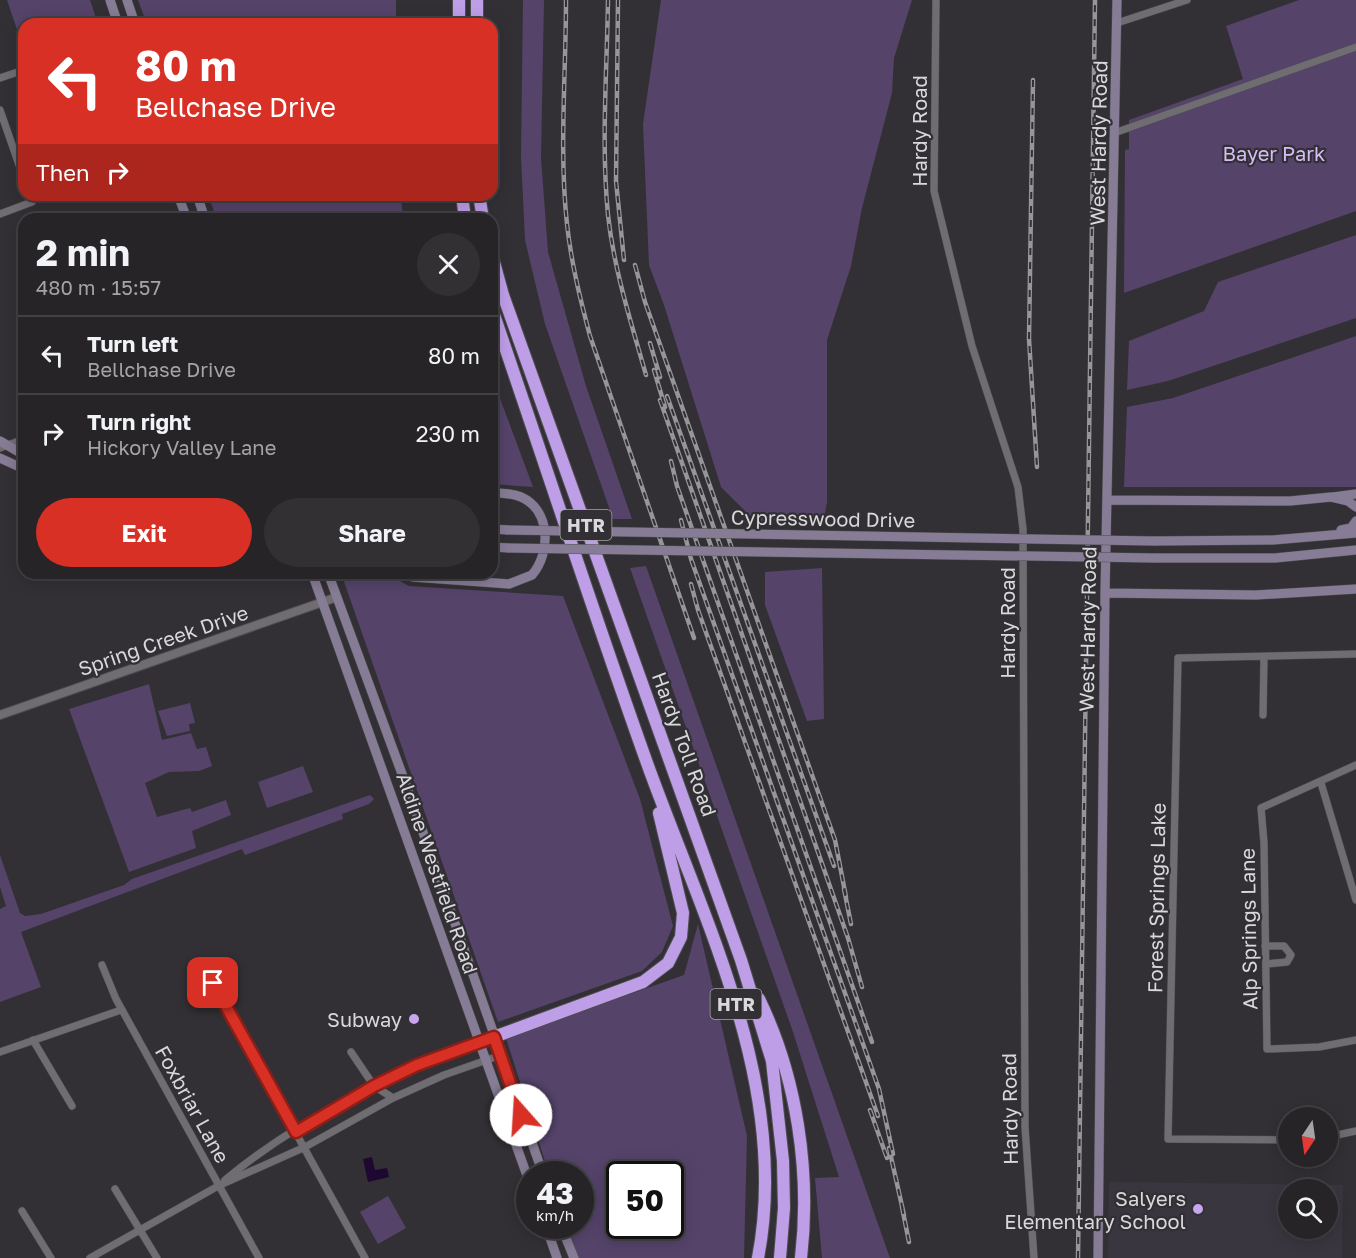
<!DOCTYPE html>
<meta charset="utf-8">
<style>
body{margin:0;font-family:"Golos Text",sans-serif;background:#323033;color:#f1f3f6;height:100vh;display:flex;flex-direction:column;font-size:22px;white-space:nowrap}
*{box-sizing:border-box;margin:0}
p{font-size:20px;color:#a4a4a7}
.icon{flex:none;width:33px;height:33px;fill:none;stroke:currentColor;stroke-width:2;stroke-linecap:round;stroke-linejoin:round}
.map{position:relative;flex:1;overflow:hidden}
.panel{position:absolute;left:18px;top:213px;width:480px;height:366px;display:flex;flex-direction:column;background:#262427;border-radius:18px;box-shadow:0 3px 15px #0003,0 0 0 2px #424144}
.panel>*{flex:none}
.hud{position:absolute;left:18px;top:18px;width:480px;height:183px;border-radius:18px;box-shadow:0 3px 15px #0003,0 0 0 2px #424144;background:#d93025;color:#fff;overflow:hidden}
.needle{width:39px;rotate:193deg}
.fabs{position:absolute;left:1278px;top:1107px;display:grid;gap:12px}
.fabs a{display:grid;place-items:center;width:60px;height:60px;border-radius:50%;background:#262427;box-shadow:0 3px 15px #0003,0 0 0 2px #424144;font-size:30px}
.speed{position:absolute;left:516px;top:1161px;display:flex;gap:12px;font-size:30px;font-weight:700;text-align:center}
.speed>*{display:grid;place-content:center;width:78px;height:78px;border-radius:50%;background:#262427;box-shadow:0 3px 15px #0003,0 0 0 2px #424144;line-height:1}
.speed small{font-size:15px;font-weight:400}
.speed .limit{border:3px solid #111;border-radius:9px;background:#fff;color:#111}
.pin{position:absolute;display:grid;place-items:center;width:51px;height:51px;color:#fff;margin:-26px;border-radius:12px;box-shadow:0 3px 9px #0006}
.me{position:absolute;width:66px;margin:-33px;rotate:341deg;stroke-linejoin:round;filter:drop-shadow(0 0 4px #0008)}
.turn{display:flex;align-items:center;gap:21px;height:126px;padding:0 18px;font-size:27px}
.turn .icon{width:78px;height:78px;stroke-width:2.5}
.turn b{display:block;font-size:42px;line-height:51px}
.then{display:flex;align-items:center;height:57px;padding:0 18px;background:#0003;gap:12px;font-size:22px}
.round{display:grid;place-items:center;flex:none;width:63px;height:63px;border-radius:32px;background:#323033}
.summary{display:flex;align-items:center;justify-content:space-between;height:102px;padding:0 18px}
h1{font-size:36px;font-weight:700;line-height:45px}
.button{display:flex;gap:12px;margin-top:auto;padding:12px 18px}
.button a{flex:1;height:69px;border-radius:36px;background:#d93025;color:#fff;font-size:24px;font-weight:700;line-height:69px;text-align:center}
.button a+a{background:#323033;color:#f1f3f6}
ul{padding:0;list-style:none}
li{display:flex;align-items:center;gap:18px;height:78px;padding:0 18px;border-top:2px solid #424144}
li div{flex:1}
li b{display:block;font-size:22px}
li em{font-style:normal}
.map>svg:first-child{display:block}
.built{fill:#3a3640;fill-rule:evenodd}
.green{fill:#55436a;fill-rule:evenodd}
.water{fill:#1e0831}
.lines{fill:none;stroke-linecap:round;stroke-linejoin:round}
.minor-casing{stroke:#4f4e51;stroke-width:8}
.tertiary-casing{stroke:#4f4e51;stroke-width:10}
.secondary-casing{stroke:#4f4e51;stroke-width:10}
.motorway-casing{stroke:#4f4e51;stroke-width:14}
.minor{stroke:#6f6d72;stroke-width:7}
.tertiary{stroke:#6f6d72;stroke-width:8}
.secondary{stroke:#877c95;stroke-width:9}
.motorway{stroke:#bf9ee8;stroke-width:12}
.rail-casing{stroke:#969597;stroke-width:4.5}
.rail{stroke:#323034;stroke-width:2;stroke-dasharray:7;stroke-linecap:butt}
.secondary-bridge-casing{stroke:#4f4e51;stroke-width:10;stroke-linecap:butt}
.secondary-bridge{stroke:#877c95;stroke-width:9}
.route-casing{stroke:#8d1f18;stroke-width:15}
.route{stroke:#d93025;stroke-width:10}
.poi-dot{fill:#c7a6ef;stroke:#323034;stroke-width:2}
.labels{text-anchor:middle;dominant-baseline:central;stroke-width:4.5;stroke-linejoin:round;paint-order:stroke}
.shield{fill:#323034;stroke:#a7a6a8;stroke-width:1.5}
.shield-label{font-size:18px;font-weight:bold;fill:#d9d8da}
.street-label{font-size:20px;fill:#d9d8da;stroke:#323034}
.park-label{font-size:20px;fill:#d5bbf7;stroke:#323034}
.poi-label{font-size:20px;fill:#d9d8da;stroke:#323034;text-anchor:end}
</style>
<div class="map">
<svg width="1356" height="1258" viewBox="0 0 1356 1258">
<rect width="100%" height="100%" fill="#323034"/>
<path class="built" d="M1109,1182L1343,1185L1342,1258H1108ZM1288,1190H1328V1228H1288Z"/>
<path class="green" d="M7,0H90L98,24H24V50Z
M138,0H396V24H147Z
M523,0H544L541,158L548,252L586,386L632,519H613L545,324L525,240L521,156Z
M661,0H912L894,58L892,93L862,208L851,266L827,340V502L824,519L755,521L721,487L664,305L649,265L643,124Z
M1299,0H1356V211L1124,293L1125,150L1129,149V120L1243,79L1226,26Z
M208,195H401L403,219H217Z
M1356,235V318L1168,381L1127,390L1129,341L1204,311L1218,282Z
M1356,336V487H1124L1127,407L1173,398Z
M492,390L498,393L533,487L492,484Z
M646,566L890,1258H822L815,1178L839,1177L793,1032L630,568Z
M822,568L824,719L807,721L765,605V572Z
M341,573H385L409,586L563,596L640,799L673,926L662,952L642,971L498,1022Z
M149,684L162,740L191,733L197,749L206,747L212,766L199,771L169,772L145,783L157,817L190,808L192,812L226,800L231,815L192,831L196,848L129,872L69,709Z
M190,703L195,723L189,724L190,731L167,736L158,711Z
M303,766L313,792L267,808L258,782Z
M370,795L374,799L369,804L342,814L343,819L245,855L242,849L21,932L41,987L0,1002V909L6,906L0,887V855L20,913L25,916L41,914L124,885L132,879Z
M698,924L747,1136L744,1258H578L567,1226H580V1174H549L506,1038L684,975ZM620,1174H670V1226H620Z
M388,1196L406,1228L378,1244L360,1212Z"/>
<path class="water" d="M372,1157L375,1170L387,1168L389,1177L368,1182L363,1159Z"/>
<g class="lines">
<g class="minor-casing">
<path id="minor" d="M936,0L934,191L972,346L1018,487L1023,529L1025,1127L1034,1258
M1117,23L1187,0
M0,78L24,70
M0,110L24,179
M1117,132L1356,47
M0,214L32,202L30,195
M0,448L24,439
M1263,715L1264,657
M1356,765L1261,808L1264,843L1267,1049L1319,1047L1356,1040
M1321,783L1356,900
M1265,946H1284L1291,955L1287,962L1266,964
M102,965L116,999L259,1258
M213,983L365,1258
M33,1040L72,1106
M0,1052L121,1010
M351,1052L374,1086L393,1098
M1328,1137L1356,1131
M1288,1140L1168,1139L1178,658L1356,654
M225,1180C303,1115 399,1071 494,1037
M115,1189L157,1258
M22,1211L51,1258
M90,1258L220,1185L305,1147L393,1098L444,1075L501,1055"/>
</g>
<g class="tertiary-casing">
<path id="tertiary" d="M0,715L337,597"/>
</g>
<g class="secondary-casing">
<path id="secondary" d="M110,0L118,24
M127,0L135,24
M178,195L187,219
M197,195L205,219
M0,441L24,455
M0,458L24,469
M1333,497L1356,494
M1107,500L1290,501L1331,497L1348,501L1356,507
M492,529L508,530
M1341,530L1351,528L1356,521
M1154,541L1273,540L1356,533
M492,547L509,548
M1153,558H1275L1356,550
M312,573L530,1184
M328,573L412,801L543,1174
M406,573L413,577L509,584L532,575C551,553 551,510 521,497C512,493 501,493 492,493
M1105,593L1256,595L1356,589
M546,1226L557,1258
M561,1226L574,1258
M1098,1258L1105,593L1117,0"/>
</g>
<g class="motorway-casing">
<path id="motorway" d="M459,24V0
M477,24V0
M462,195L465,219
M479,195L483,219
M492,255L503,295L741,960L772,1061L783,1161L784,1208L780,1258
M492,309C544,460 593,612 647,763C703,919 791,1087 758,1258
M759,999C797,1077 811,1172 801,1258
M494,1037L643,982L668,963L681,937L683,913L659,813"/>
</g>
<use href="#minor" class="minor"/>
<use href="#tertiary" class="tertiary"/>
<use href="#secondary" class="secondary"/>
<use href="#motorway" class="motorway"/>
<g class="rail-casing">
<path id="rail" d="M566,0C566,74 559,150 567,224C571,262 580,298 590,336L694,638
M608,0C607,71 601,144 608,215C614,270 631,322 646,375
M618,0L616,181L624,260
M1033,80L1029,339L1037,467
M635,265L645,302L835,840L846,897
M650,343L660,377
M654,370L665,407
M667,396L834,866
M660,400L848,938L862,987
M671,461L677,486L872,1042
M681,520L691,559L879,1089L893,1154
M691,584L698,610L878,1116
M844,889L851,924
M870,1110L887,1158
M889,1148L904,1215
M902,1207L909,1242
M1078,1258L1095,0"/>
</g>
<use href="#rail" class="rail"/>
<g class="secondary-bridge-casing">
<path id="secondary-bridge" d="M508,530L1154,541
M509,548L1153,558"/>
</g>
<use href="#secondary-bridge" class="secondary-bridge"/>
</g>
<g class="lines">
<g class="route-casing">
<path id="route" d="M213,983L296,1132L374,1086L417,1065L494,1037L521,1115"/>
</g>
<use href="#route" class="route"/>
</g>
<g class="poi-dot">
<circle cx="414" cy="1019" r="6"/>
<circle cx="1198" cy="1209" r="6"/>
</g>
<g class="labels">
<g class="shield">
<rect x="560.5" y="510" width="51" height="30" rx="4.5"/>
<rect x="710.5" y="989" width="51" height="30" rx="4.5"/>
</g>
<g class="shield-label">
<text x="586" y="525">HTR</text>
<text x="736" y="1004">HTR</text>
</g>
<g class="street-label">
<text transform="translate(919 131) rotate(-90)">Hardy Road</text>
<text transform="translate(1098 143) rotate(-89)">West Hardy Road</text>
<text transform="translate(823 518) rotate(1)">Cypresswood Drive</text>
<text transform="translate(1007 623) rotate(-90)">Hardy Road</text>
<text transform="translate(1087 629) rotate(-89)">West Hardy Road</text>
<text transform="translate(163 640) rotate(-19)">Spring Creek Drive</text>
<text transform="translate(685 744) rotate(70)">Hardy Toll Road</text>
<text transform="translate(438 873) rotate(71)">Aldine Westfield Road</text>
<text transform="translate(1156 898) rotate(-89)">Forest Springs Lake</text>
<text transform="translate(1248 929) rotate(-91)">Alp Springs Lane</text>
<text transform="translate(193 1104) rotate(61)">Foxbriar Lane</text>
<text transform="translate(1009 1109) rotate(-91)">Hardy Road</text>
</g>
<g class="park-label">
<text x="1274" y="153">Bayer Park</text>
</g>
<g class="poi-label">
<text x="402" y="1019">Subway</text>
<text x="1186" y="1198">Salyers<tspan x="1186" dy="23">Elementary School</tspan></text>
</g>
</g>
</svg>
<div class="fabs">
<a><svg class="needle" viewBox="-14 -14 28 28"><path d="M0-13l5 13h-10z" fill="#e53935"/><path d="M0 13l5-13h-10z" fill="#a4a4a7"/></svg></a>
<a><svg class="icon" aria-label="search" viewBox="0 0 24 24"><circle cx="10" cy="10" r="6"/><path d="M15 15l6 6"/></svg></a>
</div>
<div class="speed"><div>43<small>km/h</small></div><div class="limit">50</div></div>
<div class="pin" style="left:213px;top:983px;background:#d93025"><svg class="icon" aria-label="arrive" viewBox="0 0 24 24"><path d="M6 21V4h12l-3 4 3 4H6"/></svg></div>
<svg class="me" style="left:521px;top:1115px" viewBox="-20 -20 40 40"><circle r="19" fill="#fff"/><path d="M0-13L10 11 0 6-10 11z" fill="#d93025"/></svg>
<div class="hud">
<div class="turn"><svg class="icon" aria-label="left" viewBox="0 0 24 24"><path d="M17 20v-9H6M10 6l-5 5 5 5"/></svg><div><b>80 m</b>Bellchase Drive</div></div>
<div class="then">Then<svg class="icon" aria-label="right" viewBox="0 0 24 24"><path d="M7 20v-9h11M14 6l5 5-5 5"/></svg></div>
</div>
<section class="panel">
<div class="summary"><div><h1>2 min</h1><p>480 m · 15:57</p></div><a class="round"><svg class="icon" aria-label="close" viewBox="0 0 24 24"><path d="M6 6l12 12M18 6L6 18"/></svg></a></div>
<ul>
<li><svg class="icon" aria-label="left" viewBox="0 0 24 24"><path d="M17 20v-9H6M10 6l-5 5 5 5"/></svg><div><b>Turn left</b><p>Bellchase Drive</p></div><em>80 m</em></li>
<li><svg class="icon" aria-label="right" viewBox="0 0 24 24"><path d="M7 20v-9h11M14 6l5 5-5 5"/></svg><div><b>Turn right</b><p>Hickory Valley Lane</p></div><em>230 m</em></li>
</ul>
<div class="button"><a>Exit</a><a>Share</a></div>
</section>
</div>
